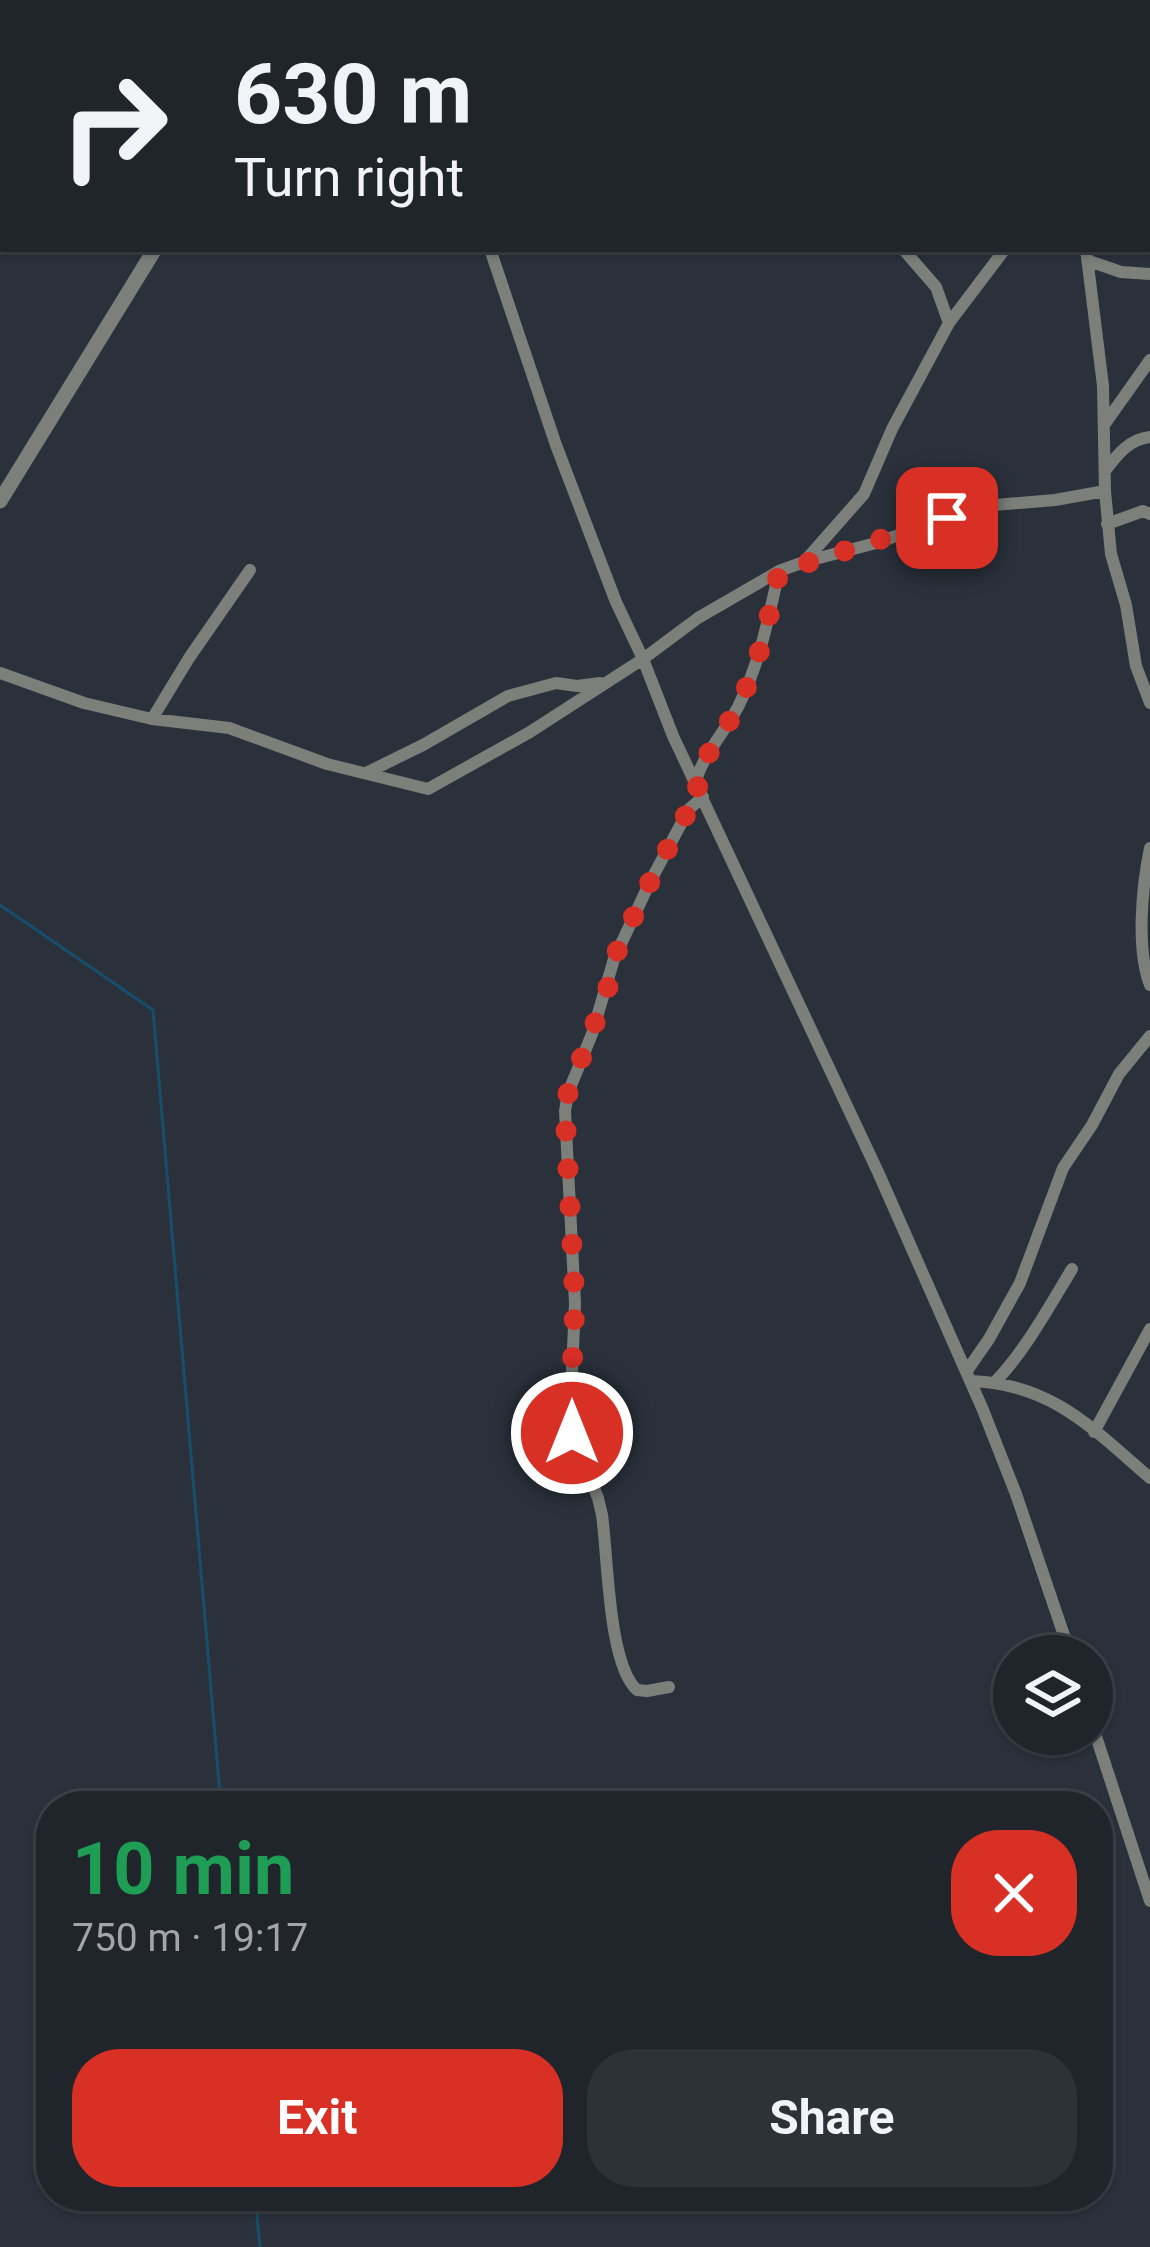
<!DOCTYPE html>
<meta charset="utf-8">
<style>
body{margin:0;font-family:Roboto,sans-serif;background:#2d3138;color:#f1f3f6;height:100vh;display:flex;flex-direction:column;font-size:45px;white-space:nowrap}
*{box-sizing:border-box;margin:0}
p{font-size:39px;color:#a2a5a9}
.icon{flex:none;width:66px;height:66px;fill:none;stroke:currentColor;stroke-width:2;stroke-linecap:round;stroke-linejoin:round}
.map{position:relative;flex:1;overflow:hidden}
.side{position:absolute;left:36px;top:1791px;width:1077px;height:420px;display:flex;flex-direction:column;background:#20252c;border-radius:48px;box-shadow:0 3px 9px #0004,0 0 0 3px #3d4248}
.side>*{flex:none}
.top-card{position:absolute;left:0px;top:0px;width:1152px;height:252px;box-shadow:0 3px 9px #0004,0 0 0 3px #3d4248;background:#20252c;color:#f1f3f6;overflow:hidden}
.tools{position:absolute;left:993px;top:1635px;display:grid;gap:24px}
.tools a{display:grid;place-items:center;width:120px;height:120px;border-radius:50%;background:#20252c;box-shadow:0 3px 9px #0004,0 0 0 3px #3d4248;font-size:60px}
.pin{position:absolute;display:grid;place-items:center;width:102px;height:102px;color:#fff;margin:-51px;border-radius:24px;box-shadow:0 6px 18px #0006}
.me{position:absolute;width:132px;margin:-66px;rotate:0deg;stroke-linejoin:round;filter:drop-shadow(0 0 9px #0008)}
.turn{display:flex;align-items:center;gap:42px;height:252px;padding:0 36px;font-size:54px}
.turn .icon{width:156px;height:156px;stroke-width:2.5}
.turn b{display:block;font-size:84px;line-height:102px}
.round{display:grid;place-items:center;flex:none;width:126px;height:126px;border-radius:48px;background:#2d3138}
.overview{display:flex;align-items:center;justify-content:space-between;height:204px;padding:0 36px}
h1{font-size:72px;font-weight:700;line-height:90px;color:#1e9e55}
.action{display:flex;gap:24px;margin-top:auto;padding:24px 36px}
.action a{flex:1;height:138px;border-radius:48px;background:#d93025;color:#fff;font-size:48px;font-weight:700;line-height:138px;text-align:center}
.action a+a{background:#2d3138;color:#f1f3f6}
.map>svg:first-child{display:block}
.lines{fill:none;stroke-linecap:round;stroke-linejoin:round}
.stream{stroke:#174e6e;stroke-width:3}
.minor{stroke:#7c7f7a;stroke-width:12}
.tertiary{stroke:#7c7f7a;stroke-width:15}
.route{stroke:#d93025;stroke-width:21;stroke-dasharray:0 37.8}
</style>
<div class="map">
<svg width="1150" height="2247" viewBox="0 0 1150 2247">
<rect width="100%" height="100%" fill="#2a313b"/>
<g class="lines">
<path class="stream" d="M0,905L153,1010L221,1806
M255,2196L260,2247"/>
<path class="minor" d="M419,0L420,3
M908,0L911,3
M1066,0V3
M490,249L556,445L616,602L643,659L673,736L878,1172L983,1410L1016,1494L1071,1656
M903,249L936,287L949,323
M1086,249L1103,386L1105,491L1111,554L1126,605L1136,666L1150,703
M1089,261L1121,272L1150,274
M1104,425L1150,360
M1105,471C1117,455 1129,439 1150,437
M1107,524L1143,511L1150,514
M804,562L864,494L892,429L949,323L1005,249
M0,673L84,703L152,719L229,728L327,764L428,789L530,732L643,659L698,618L779,571L804,562L876,543L982,506L1055,500L1105,491
M152,719L189,658L250,570
M366,773L423,745L508,696L556,683L577,686L600,683
M696,780C705,752 724,733 738,707C759,665 769,617 779,571
M1150,848C1142,886 1136,949 1150,985
M966,1372L989,1339L1020,1283L1063,1168L1092,1125L1119,1074L1150,1036
M970,1381C1051,1383 1092,1428 1150,1478
M994,1383C1024,1353 1050,1305 1072,1269
M1094,1432L1150,1329
M669,1687L647,1691L637,1690C608,1664 608,1557 602,1515L598,1498L572,1433L571,1395L575,1303L565,1111L568,1093L592,1034L614,959L650,882L689,809L703,797
M1092,1724L1150,1901"/>
<path class="tertiary" d="M300,3L302,0
M0,501L155,249"/>
</g>
<g class="lines">
<path class="route" d="M572,1433L571,1395L575,1303L565,1111L568,1093L607,992L614,958L650,882L689,809L703,797L695,782C705,753 724,734 737,707C759,666 769,617 779,572L947,518"/>
</g>
</svg>
<div class="tools">
<a><svg class="icon" aria-label="layers" viewBox="0 0 24 24"><path d="M12 4l9 5-9 5-9-5zM3 14l9 5 9-5"/></svg></a>
</div>
<div class="pin" style="left:947px;top:518px;background:#d93025"><svg class="icon" aria-label="arrive" viewBox="0 0 24 24"><path d="M6 21V4h12l-3 4 3 4H6"/></svg></div>
<svg class="me" style="left:572px;top:1433px" viewBox="-20 -20 40 40"><circle r="17" fill="#d93025" stroke="#fff" stroke-width="3"/><path d="M0-11L8 9 0 5-8 9z" fill="#fff"/></svg>
<div class="top-card">
<div class="turn"><svg class="icon" aria-label="right" viewBox="0 0 24 24"><path d="M7 20v-9h11M14 6l5 5-5 5"/></svg><div><b>630 m</b>Turn right</div></div>
</div>
<section class="side">
<div class="overview"><div><h1>10 min</h1><p>750 m · 19:17</p></div><a class="round" style="background:#d93025;color:#fff"><svg class="icon" aria-label="close" viewBox="0 0 24 24"><path d="M6 6l12 12M18 6L6 18"/></svg></a></div>
<div class="action"><a>Exit</a><a>Share</a></div>
</section>
</div>
